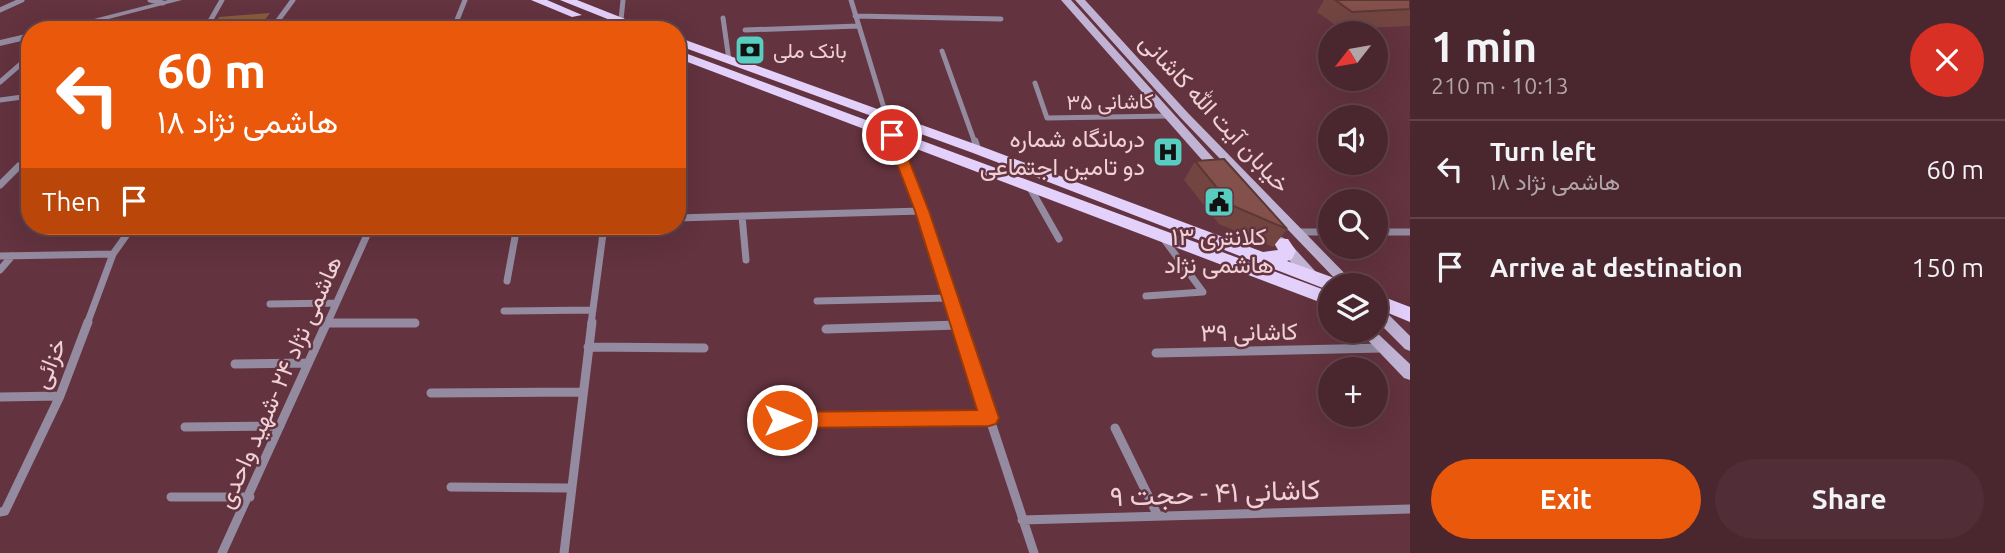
<!DOCTYPE html>
<meta charset="utf-8">
<style>
body{margin:0;font-family:Ubuntu,Vazirmatn,sans-serif;background:#512e37;color:#f1f3f6;height:100vh;display:flex;flex-direction:column;font-size:26px;white-space:nowrap}
*{box-sizing:border-box;margin:0}
p{font-size:23px;color:#b2a5aa}
.icon{flex:none;width:38px;height:38px;fill:none;stroke:currentColor;stroke-width:2;stroke-linecap:round;stroke-linejoin:round}
.map{position:relative;flex:1;overflow:hidden}
.sheet{display:flex;flex-direction:column;background:#4a262f;width:595px}
.sheet>*{flex:none}
.hud{position:absolute;left:21px;top:21px;width:665px;height:214px;border-radius:28px;box-shadow:0 7px 28px #0002,0 0 0 2px #61434b;background:#ea580c;color:#fff;overflow:hidden}
.needle{width:46px;rotate:239deg}
.fabs{position:absolute;left:1318px;top:21px;display:grid;gap:14px}
.fabs a{display:grid;place-items:center;width:70px;height:70px;border-radius:50%;background:#4a262f;box-shadow:0 7px 28px #0002,0 0 0 2px #61434b;font-size:35px}
.pin{position:absolute;display:grid;place-items:center;width:60px;height:60px;color:#fff;margin:-30px;border:4px solid #fff;border-radius:50%;box-shadow:0 2px 7px #0007}
.me{position:absolute;width:77px;margin:-38px;rotate:90deg;stroke-linejoin:round;filter:drop-shadow(0 0 5px #0008)}
.turn{display:flex;align-items:center;gap:24px;height:147px;padding:0 21px;font-size:32px}
.turn .icon{width:91px;height:91px;stroke-width:2.5}
.turn b{display:block;font-size:49px;line-height:60px}
.then{display:flex;align-items:center;height:66px;padding:0 21px;background:#0003;gap:14px;font-size:26px}
.round{display:grid;place-items:center;flex:none;width:74px;height:74px;border-radius:37px;background:#512e37}
.headline{display:flex;align-items:center;justify-content:space-between;height:119px;padding:0 21px}
h1{font-size:42px;font-weight:600;line-height:52px}
.primary-button{display:flex;gap:14px;margin-top:auto;padding:14px 21px}
.primary-button a{flex:1;height:80px;border-radius:42px;background:#ea580c;color:#fff;font-size:28px;font-weight:600;line-height:80px;text-align:center}
.primary-button a+a{background:#512e37;color:#f1f3f6}
ul{padding:0;list-style:none}
li{display:flex;align-items:center;gap:21px;height:98px;padding:0 21px;border-top:2px solid #61434b}
li div{flex:1}
li b{display:block;font-size:26px}
li em{font-style:normal}
main{display:flex;flex:1;min-height:0}
.map>svg:first-child{display:block}
.green{fill:#835e3b}
.lines{fill:none;stroke-linecap:round;stroke-linejoin:round}
.minor-far2{stroke:#948ba0;stroke-width:5}
.minor-far1{stroke:#948ba0;stroke-width:7}
.minor{stroke:#948ba0;stroke-width:9}
.tertiary{fill:#948ba0;fill-rule:evenodd}
.secondary{fill:#c1b3d3;fill-rule:evenodd}
.primary{fill:#e3d1fb;fill-rule:evenodd}
.wall{fill:#724541}
.building{fill:#84504c;stroke:#5c3835;stroke-width:2}
.route{fill:#ea580c;stroke:#983908;stroke-width:2}
.labels{text-anchor:middle;dominant-baseline:central;stroke-width:5;stroke-linejoin:round;paint-order:stroke}
.far-poi-label{font-size:21px;fill:#efd1d6;stroke:#63333f;text-anchor:start}
.far-street-label{font-size:21px;fill:#efd1d6;stroke:#63333f}
.street-label{font-size:24px;fill:#efd1d6;stroke:#63333f}
.poi-label{font-size:24px;fill:#efd1d6;stroke:#63333f;text-anchor:end}
.near-street-label{font-size:28px;fill:#efd1d6;stroke:#63333f}
</style>
<main>
<div class="map">
<svg width="1410" height="553" viewBox="0 0 1410 553">
<rect width="100%" height="100%" fill="#63333f"/>
<path class="green" d="M270,13L257,30H212L219,17Z"/>
<g class="lines">
<path class="minor-far2" d="M150,0L163,3
M851,0L887,118
M0,10L22,0
M855,16L1001,19
M723,18L729,60
M205,30L222,0
M271,30L293,0
M453,30L465,0
M620,30L623,0
M745,30L858,26
M942,51L975,143
M0,82L30,56
M1035,83L1047,118L1169,116
M0,100L30,96
M892,135L895,143"/>
<path class="minor-far1" d="M894,141L922,211L959,324
M975,141L978,150
M0,185L19,166
M1029,186L1059,239
M742,216L746,260
M677,218L922,211
M1296,232H1330
M1376,232H1410
M0,256L113,254
M0,270L12,256
M507,281L517,226
M1146,296L1203,292L1163,238
M817,301L950,298
M270,304L335,303
M504,311L593,310
M326,323H415
M87,324L113,254L133,226
M327,324L371,226
M591,324L604,226"/>
<path class="minor" d="M958,322L1034,553
M326,323H415
M826,329L959,325
M588,347L704,348
M1156,353L1383,348
M235,364L308,363
M431,393L581,392
M0,397L60,396
M782,420L989,418
M185,427L280,426
M1115,428L1158,516
M451,487L570,488
M171,497H250
M0,512L5,511L60,396L88,322
M1022,520L1410,509
M222,553L327,322
M564,553L592,322"/>
<path class="tertiary" d="M168,0H182L66,30H51Z
M30,33V39L0,46V40Z"/>
<path class="secondary" d="M1061,0H1071L1225,171L1227,174L1225,177H1217Z
M1075,0H1085L1188,113L1356,285H1341L1180,117Z
M1281,237L1286,239L1316,272L1318,276L1316,280H1306L1276,245L1274,242Z
M1376,306L1381,307L1410,336V351L1405,349L1376,320Z
M1359,331H1375L1410,364V380L1404,378Z"/>
<path class="primary" d="M531,0H547L582,15L572,17Z
M560,0H577L653,30H635Z
M677,37L983,147L1263,252L1278,250L1274,243L1276,239H1288L1296,251L1292,259L1287,261L1340,280L1343,285H1330V290H1328L973,153L677,45Z
M677,50L1330,292V306L677,58Z
M1376,294L1410,307V322L1376,308Z"/>
</g>
<path class="wall" d="M1324,0H1410V26L1341,29L1317,12Z
M1195,161L1287,229L1273,247L1219,224L1184,180Z"/>
<path class="building" d="M1335,0H1410V9L1352,12Z
M1224,159L1287,229L1231,205L1195,161Z"/>
<path class="route" d="M892,131L899,135L929,211L999,418L996,424L989,426L782,428L775,426L772,420L775,414L782,412L977,410L915,211L886,135Z"/>
<defs>
<g id="bank-square" transform="scale(1.575)"><rect x="-9" y="-9" width="18" height="18" rx="4" fill="#58cec0" stroke="#63333f"/><path d="M-6-4H6V4H-6ZM0-2.3a2.3 2.3 0 1 0 0 4.6a2.3 2.3 0 1 0 0-4.6Z" fill="#111"/></g>
<g id="hospital-square" transform="scale(1.575)"><rect x="-9" y="-9" width="18" height="18" rx="4" fill="#58cec0" stroke="#63333f"/><path d="M-5-5h3v3.5h4V-5h3V5h-3V1.5h-4V5h-3Z" fill="#111"/></g>
<g id="civic-square" transform="scale(1.575)"><rect x="-9" y="-9" width="18" height="18" rx="4" fill="#58cec0" stroke="#63333f"/><path d="M-.6-6.5H3V-4.5H.6V-3L4-1V1h2V6H-6V1h2V-1L-.6-3ZM-1.2 2.5V6h2.4V2.5Z" fill="#111"/></g>
</defs>
<g fill-rule="evenodd">
<use href="#bank-square" x="750" y="50"/>
<use href="#hospital-square" x="1168" y="152"/>
<use href="#civic-square" x="1219" y="202"/>
</g>
<g class="labels">
<g class="far-poi-label">
<text x="773" y="50">بانک ملی</text>
</g>
<g class="far-street-label">
<text transform="translate(1110 101) rotate(-1)">کاشانی ۳۵</text>
</g>
<g class="street-label">
<text transform="translate(1215 113) rotate(47)">خیابان آیت الله کاشانی</text>
<text transform="translate(1249 332) rotate(-1)">کاشانی ۳۹</text>
<text transform="translate(49 363) rotate(-68)">خزائی</text>
<text transform="translate(279 382) rotate(-66)">هاشمی نژاد ۲۴ -شهید واحدی</text>
</g>
<g class="poi-label">
<text x="1145" y="138">درمانگاه شماره<tspan x="1145" dy="28">دو تامین اجتماعی</tspan></text>
<text x="1219" y="236" text-anchor="middle">کلانتری ۱۳<tspan x="1219" dy="28">هاشمی نژاد</tspan></text>
</g>
<g class="near-street-label">
<text transform="translate(1215 492) rotate(-2)">کاشانی ۴۱ - حجت ۹</text>
</g>
</g>
</svg>
<div class="fabs">
<a><svg class="needle" viewBox="-14 -14 28 28"><path d="M0-13l5 13h-10z" fill="#e53935"/><path d="M0 13l5-13h-10z" fill="#b2a5aa"/></svg></a>
<a><svg class="icon" aria-label="sound" viewBox="0 0 24 24"><path d="M4 9h4l5-4v14l-5-4H4zM17 9q2 3 0 6"/></svg></a>
<a><svg class="icon" aria-label="search" viewBox="0 0 24 24"><circle cx="10" cy="10" r="6"/><path d="M15 15l6 6"/></svg></a>
<a><svg class="icon" aria-label="layers" viewBox="0 0 24 24"><path d="M12 4l9 5-9 5-9-5zM3 14l9 5 9-5"/></svg></a>
<a>+</a>
</div>
<div class="pin" style="left:892px;top:135px;background:#d93025"><svg class="icon" aria-label="arrive" viewBox="0 0 24 24"><path d="M6 21V4h12l-3 4 3 4H6"/></svg></div>
<svg class="me" style="left:782px;top:420px" viewBox="-20 -20 40 40"><circle r="17" fill="#ea580c" stroke="#fff" stroke-width="3"/><path d="M0-11L8 9 0 5-8 9z" fill="#fff"/></svg>
<div class="hud">
<div class="turn"><svg class="icon" aria-label="left" viewBox="0 0 24 24"><path d="M17 20v-9H6M10 6l-5 5 5 5"/></svg><div><b>60 m</b>هاشمی نژاد ۱۸</div></div>
<div class="then">Then<svg class="icon" aria-label="arrive" viewBox="0 0 24 24"><path d="M6 21V4h12l-3 4 3 4H6"/></svg></div>
</div>
</div>
<section class="sheet">
<div class="headline"><div><h1>1 min</h1><p>210 m · 10:13</p></div><a class="round" style="background:#d93025;color:#fff"><svg class="icon" aria-label="close" viewBox="0 0 24 24"><path d="M6 6l12 12M18 6L6 18"/></svg></a></div>
<ul>
<li><svg class="icon" aria-label="left" viewBox="0 0 24 24"><path d="M17 20v-9H6M10 6l-5 5 5 5"/></svg><div><b>Turn left</b><p>هاشمی نژاد ۱۸</p></div><em>60 m</em></li>
<li><svg class="icon" aria-label="arrive" viewBox="0 0 24 24"><path d="M6 21V4h12l-3 4 3 4H6"/></svg><div><b>Arrive at destination</b></div><em>150 m</em></li>
</ul>
<div class="primary-button"><a>Exit</a><a>Share</a></div>
</section>
</main>
